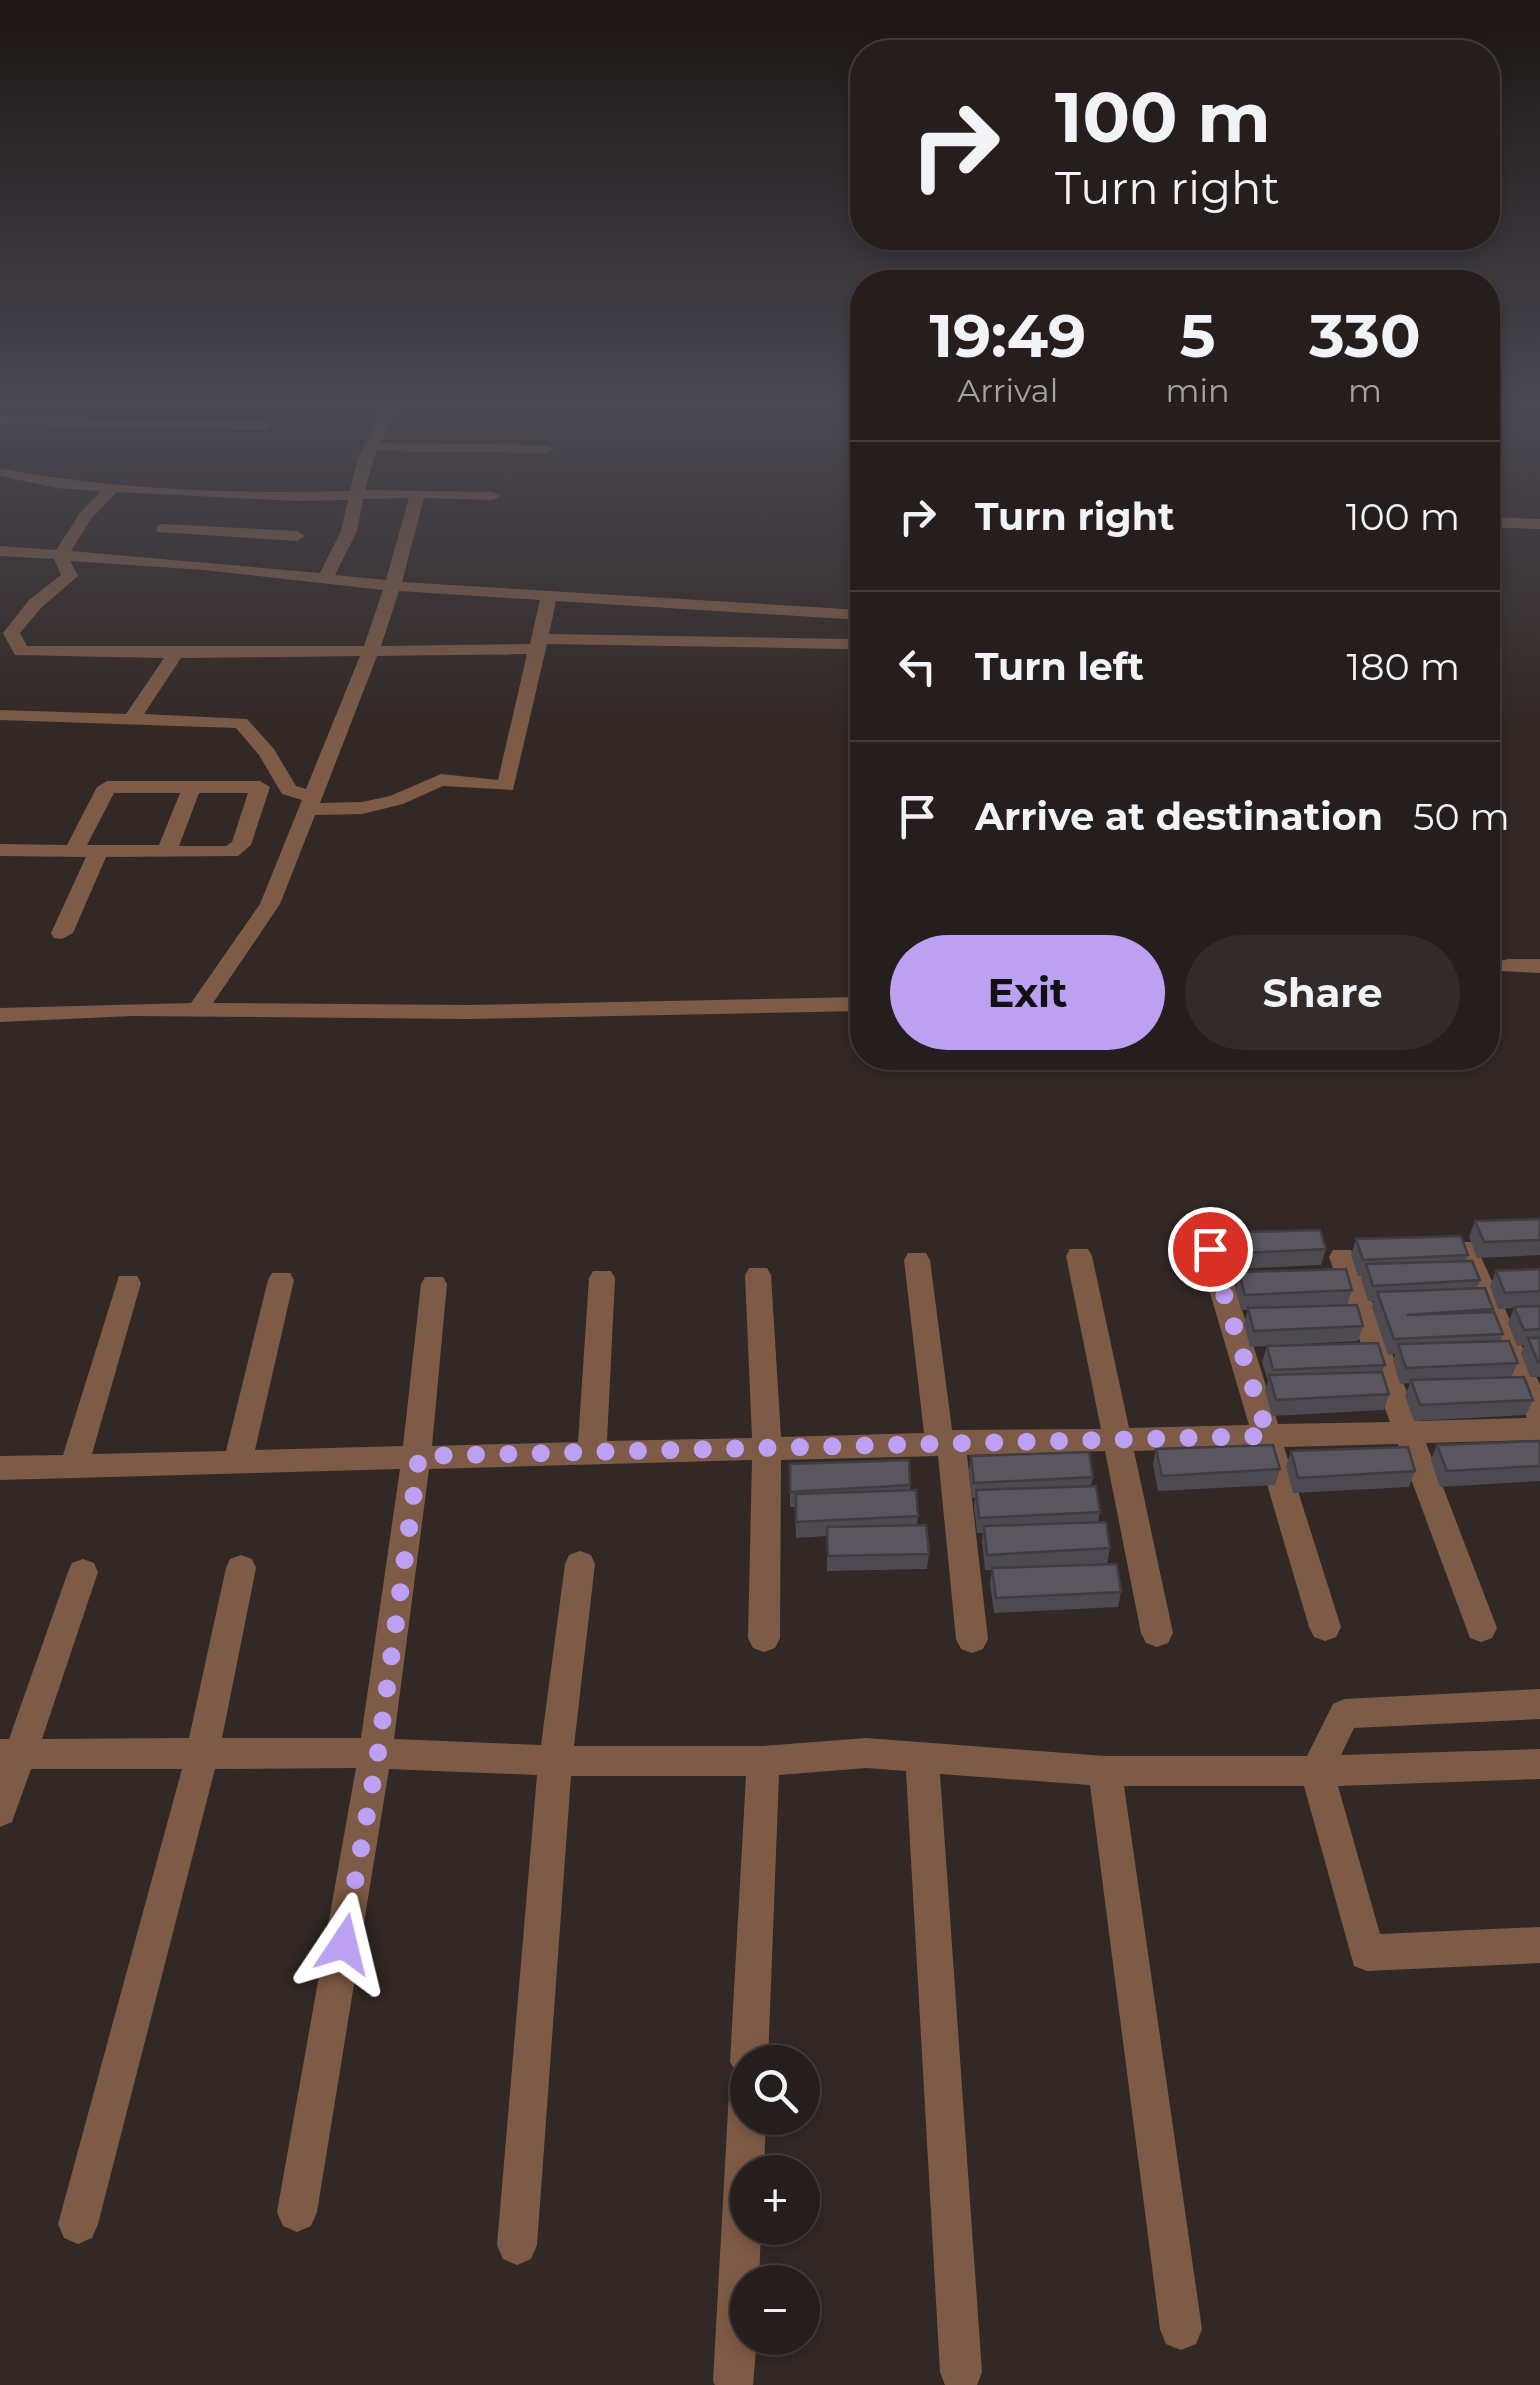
<!DOCTYPE html>
<meta charset="utf-8">
<style>
body{margin:0;font-family:Montserrat,sans-serif;background:#322b29;color:#f1f3f6;height:100vh;display:flex;flex-direction:column;font-size:38px;white-space:nowrap}
*{box-sizing:border-box;margin:0}
p{font-size:32px;color:#a4a2a3}
.icon{flex:none;width:55px;height:55px;fill:none;stroke:currentColor;stroke-width:2;stroke-linecap:round;stroke-linejoin:round}
.map{position:relative;flex:1;overflow:hidden}
.details{position:absolute;left:850px;top:270px;width:650px;height:800px;display:flex;flex-direction:column;background:#261e1c;border-radius:40px;box-shadow:0 5px 15px #0003,0 0 0 2px #423c3b}
.details>*{flex:none}
.top-card{position:absolute;left:850px;top:40px;width:650px;height:210px;border-radius:40px;box-shadow:0 5px 15px #0003,0 0 0 2px #423c3b;background:#261e1c;color:#f1f3f6;overflow:hidden}
.fabs{position:absolute;left:730px;top:2045px;display:grid;gap:20px}
.fabs a{display:grid;place-items:center;width:90px;height:90px;border-radius:50%;background:#261e1c;box-shadow:0 5px 15px #0003,0 0 0 2px #423c3b;font-size:50px}
.pin{position:absolute;display:grid;place-items:center;width:85px;height:85px;color:#fff;margin:-42px;border:5px solid #fff;border-radius:50%;box-shadow:0 2px 10px #0007}
.me{position:absolute;width:110px;margin:-55px;rotate:10deg;stroke-linejoin:round;filter:drop-shadow(0 0 8px #0008)}
.turn{display:flex;align-items:center;gap:35px;height:210px;padding:0 40px;font-size:45px}
.turn .icon{width:130px;height:130px;stroke-width:2.5}
.turn b{display:block;font-size:70px;line-height:85px}
.eta{display:flex;justify-content:space-evenly;align-items:center;height:170px;text-align:center}
.eta b{font-size:60px;font-weight:700;line-height:70px}
.cta{display:flex;gap:20px;margin-top:auto;padding:20px 40px}
.cta a{flex:1;height:115px;border-radius:60px;background:#bca0f2;color:#111;font-size:40px;font-weight:700;line-height:115px;text-align:center}
.cta a+a{background:#322b29;color:#f1f3f6}
ul{padding:0;list-style:none}
li{display:flex;align-items:center;gap:30px;height:150px;padding:0 40px;border-top:2px solid #423c3b}
li div{flex:1}
li b{display:block;font-size:38px}
li em{font-style:normal}
.map>svg:first-child{display:block}
.lines{fill:none;stroke-linecap:round;stroke-linejoin:round}
.minor{fill:#7e5b46;fill-rule:evenodd}
.wall{fill:#4d4a52}
.building{fill:#5a565f;stroke:#3f3c42;stroke-width:2.5}
.route{stroke:#bca0f2;stroke-width:18;stroke-dasharray:0 32.4}
</style>
<div class="map">
<svg width="1540" height="2385" viewBox="0 0 1540 2385">
<rect width="100%" height="100%" fill="#322825"/>
<g class="lines">
<path class="minor" d="M386,403H400L380,443L547,445L554,449L547,453L376,451L365,490L493,492L500,496L493,500L424,498L402,582L862,610V620L556,601L549,634L847,639L856,644L847,649L547,644L513,790L443,786L403,804L362,814L315,815L280,904L213,1003L468,1005L862,997V1011L468,1019L133,1016L0,1022V1008L191,1003L260,904L302,800L282,794L259,755L236,728L0,720V710L126,714L164,658L15,655L3,633L29,600L61,575L54,559L0,556V546L56,550L80,513L101,491L57,488L0,476V468C106,490 242,494 350,491L358,458ZM117,492L297,501L348,500L341,531L320,573L71,551L91,519ZM409,498L386,580L335,575L357,531L363,499ZM70,561L204,570L383,590L364,646H27L20,633L41,608L78,576ZM399,591L540,600L530,644L381,646ZM527,654L498,780L441,774L390,796L362,802L320,803L377,656ZM360,656L306,789L296,786L274,749L247,719L144,714L181,658Z
M0,416L264,422L271,426L264,430L0,424Z
M1488,517L1540,519V529L1488,527Z
M162,524L297,531L305,536L297,541L157,532V526Z
M107,781H260L270,787L251,845L238,856L106,857L73,933L62,939L54,938L51,933L86,857L0,856V844L67,845L97,787ZM114,793H180L159,845H87ZM199,793H248L232,842L226,846H179Z
M1508,959H1540V973L1500,971L1497,966L1500,961Z
M1210,1240L1219,1242L1223,1249L1278,1424L1390,1422L1329,1257L1333,1250H1351L1355,1257L1418,1421L1527,1418L1452,1249L1456,1242H1474L1540,1385V1440L1426,1443L1497,1628L1492,1638L1481,1642L1470,1638L1398,1444L1284,1447L1341,1627L1336,1637L1325,1641L1314,1637L1309,1627L1256,1447L1134,1451L1173,1633L1168,1643L1157,1647L1146,1643L1141,1633L1105,1451L967,1455L988,1639L983,1649L972,1653L961,1649L956,1639L938,1456L781,1460L780,1638L775,1648L764,1652L753,1648L748,1638L752,1460L429,1469L394,1739L541,1745L565,1564L569,1555L580,1551L591,1555L595,1564L574,1746H763L866,1738L1105,1756H1307L1333,1704L1344,1699L1540,1689V1719L1354,1728L1341,1755L1540,1749V1779L1338,1786L1380,1934L1540,1927V1963L1367,1971L1354,1966L1304,1786H1124L1202,2329L1196,2344L1181,2350L1166,2344L1160,2329L1090,1785L940,1774L982,2372L977,2385H945L940,2372L906,1771L866,1768L779,1775L768,2062H748V2118H766L764,2172H748V2228H761L759,2282H748V2338H757L753,2385H715L713,2381L729,2093L735,2080L740,2077L730,2062L746,1776H571L537,2245L531,2259L517,2265L503,2259L497,2245L537,1775L389,1769L317,2212L311,2226L297,2232L283,2226L277,2212L356,1768L215,1769L98,2224L92,2238L78,2244L64,2238L58,2224L182,1769H31L12,1822L0,1827V1739H9L68,1572L72,1563L83,1559L94,1563L98,1572L42,1739L189,1738L226,1568L230,1559L241,1555L252,1559L256,1568L222,1738H361L400,1469L0,1480V1456L63,1455L119,1276H137L141,1283L92,1454L226,1451L268,1280L272,1273H290L294,1280L255,1450L403,1446L421,1284L425,1277H443L447,1284L432,1446L578,1442L589,1278L593,1271H611L615,1278L607,1441L752,1438L745,1275L749,1268H767L771,1275L781,1437L924,1433L904,1260L908,1253H926L930,1260L952,1430L1101,1429L1066,1256L1070,1249H1088L1092,1256L1129,1428L1249,1425L1197,1249L1201,1242Z"/>
</g>
<path class="wall" d="M1540,1219V1255L1477,1258L1469,1237L1475,1221Z
M1215,1233L1326,1249L1321,1265L1217,1270L1211,1248Z
M1356,1239L1468,1255L1466,1261L1480,1280L1477,1288L1493,1309L1492,1312L1503,1334L1500,1341L1518,1363L1511,1377L1533,1400L1526,1415L1414,1421L1405,1396L1410,1383L1400,1384L1393,1360L1395,1354L1388,1355L1372,1307L1374,1301H1368L1361,1279L1362,1276H1358L1351,1255Z
M1540,1269V1377H1530L1521,1353L1524,1345L1517,1346L1508,1323L1514,1308L1498,1309L1490,1286L1496,1271Z
M1239,1272L1352,1290L1347,1305L1363,1326L1358,1341L1250,1347L1244,1324L1248,1310H1241L1235,1288Z
M1267,1346L1385,1365L1382,1372L1389,1394L1384,1410L1272,1416L1265,1391L1268,1381L1262,1362Z
M1540,1441V1481L1440,1487L1431,1460L1437,1445Z
M1156,1449L1280,1469L1275,1485L1158,1491L1153,1464Z
M1291,1451L1415,1471L1409,1487L1293,1493L1286,1466Z
M971,1456L1093,1477L1091,1486L1100,1512L1098,1522L1110,1548L1107,1563L1068,1566L1121,1592L1118,1607L994,1613L990,1583L992,1570H985L982,1541L983,1533H977L974,1506L975,1498H972L969,1471Z
M790,1464L910,1485V1491L918,1516L917,1525L929,1554L927,1569L827,1571V1536L796,1538L795,1507H790Z"/>
<path class="building" d="M1540,1219V1240L1484,1242L1475,1221Z
M1320,1230L1326,1249L1221,1254L1215,1233Z
M1461,1236L1468,1255L1363,1260L1356,1239Z
M1472,1261L1480,1280L1373,1286L1366,1264Z
M1346,1269L1352,1290L1245,1295L1239,1272Z
M1540,1269V1291L1505,1293L1496,1271Z
M1485,1288L1493,1309L1407,1315L1494,1312L1503,1334L1394,1339L1377,1292Z
M1357,1305L1363,1326L1254,1331L1248,1308Z
M1540,1306V1329L1524,1330L1514,1307Z
M1528,1338H1540V1362H1538Z
M1509,1341L1518,1363L1406,1368L1398,1344Z
M1378,1343L1385,1365L1273,1370L1267,1346Z
M1382,1372L1389,1394L1276,1400L1269,1375Z
M1524,1377L1533,1400L1420,1405L1411,1380Z
M1540,1441V1466L1447,1471L1437,1445Z
M1273,1445L1280,1469L1162,1476L1156,1449Z
M1408,1447L1415,1471L1298,1478L1291,1451Z
M1089,1452L1093,1477L974,1483L971,1456Z
M909,1460L910,1485L790,1492V1464Z
M1096,1486L1100,1512L979,1518L976,1490Z
M916,1490L918,1516L796,1522V1494Z
M1106,1522L1110,1548L987,1555L984,1526Z
M926,1525L929,1554L828,1556L827,1527Z
M1117,1564L1121,1592L996,1598L992,1568Z"/>
<linearGradient id="sky" x2="0" y2="1"><stop stop-color="#1c1614"/><stop offset="0.55" stop-color="#494851"/><stop offset="1" stop-color="#494851" stop-opacity="0"/></linearGradient>
<rect width="1540" height="737" fill="url(#sky)"/>
<g class="lines">
<path class="route" d="M344,1944L378,1753L419,1456L1268,1436L1210,1249"/>
</g>
</svg>
<div class="fabs">
<a><svg class="icon" aria-label="search" viewBox="0 0 24 24"><circle cx="10" cy="10" r="6"/><path d="M15 15l6 6"/></svg></a>
<a>+</a>
<a>−</a>
</div>
<div class="pin" style="left:1210px;top:1249px;background:#d93025"><svg class="icon" aria-label="arrive" viewBox="0 0 24 24"><path d="M6 21V4h12l-3 4 3 4H6"/></svg></div>
<svg class="me" style="left:344px;top:1944px" viewBox="-20 -20 40 40"><path d="M0-17L14 15 0 8-14 15z" fill="#bca0f2" stroke="#fff" stroke-width="4"/></svg>
<div class="top-card">
<div class="turn"><svg class="icon" aria-label="right" viewBox="0 0 24 24"><path d="M7 20v-9h11M14 6l5 5-5 5"/></svg><div><b>100 m</b>Turn right</div></div>
</div>
<section class="details">
<div class="eta">
<div><b>19:49</b><p>Arrival</p></div>
<div><b>5</b><p>min</p></div>
<div><b>330</b><p>m</p></div>
</div>
<ul>
<li><svg class="icon" aria-label="right" viewBox="0 0 24 24"><path d="M7 20v-9h11M14 6l5 5-5 5"/></svg><div><b>Turn right</b></div><em>100 m</em></li>
<li><svg class="icon" aria-label="left" viewBox="0 0 24 24"><path d="M17 20v-9H6M10 6l-5 5 5 5"/></svg><div><b>Turn left</b></div><em>180 m</em></li>
<li><svg class="icon" aria-label="arrive" viewBox="0 0 24 24"><path d="M6 21V4h12l-3 4 3 4H6"/></svg><div><b>Arrive at destination</b></div><em>50 m</em></li>
</ul>
<div class="cta"><a>Exit</a><a>Share</a></div>
</section>
</div>
